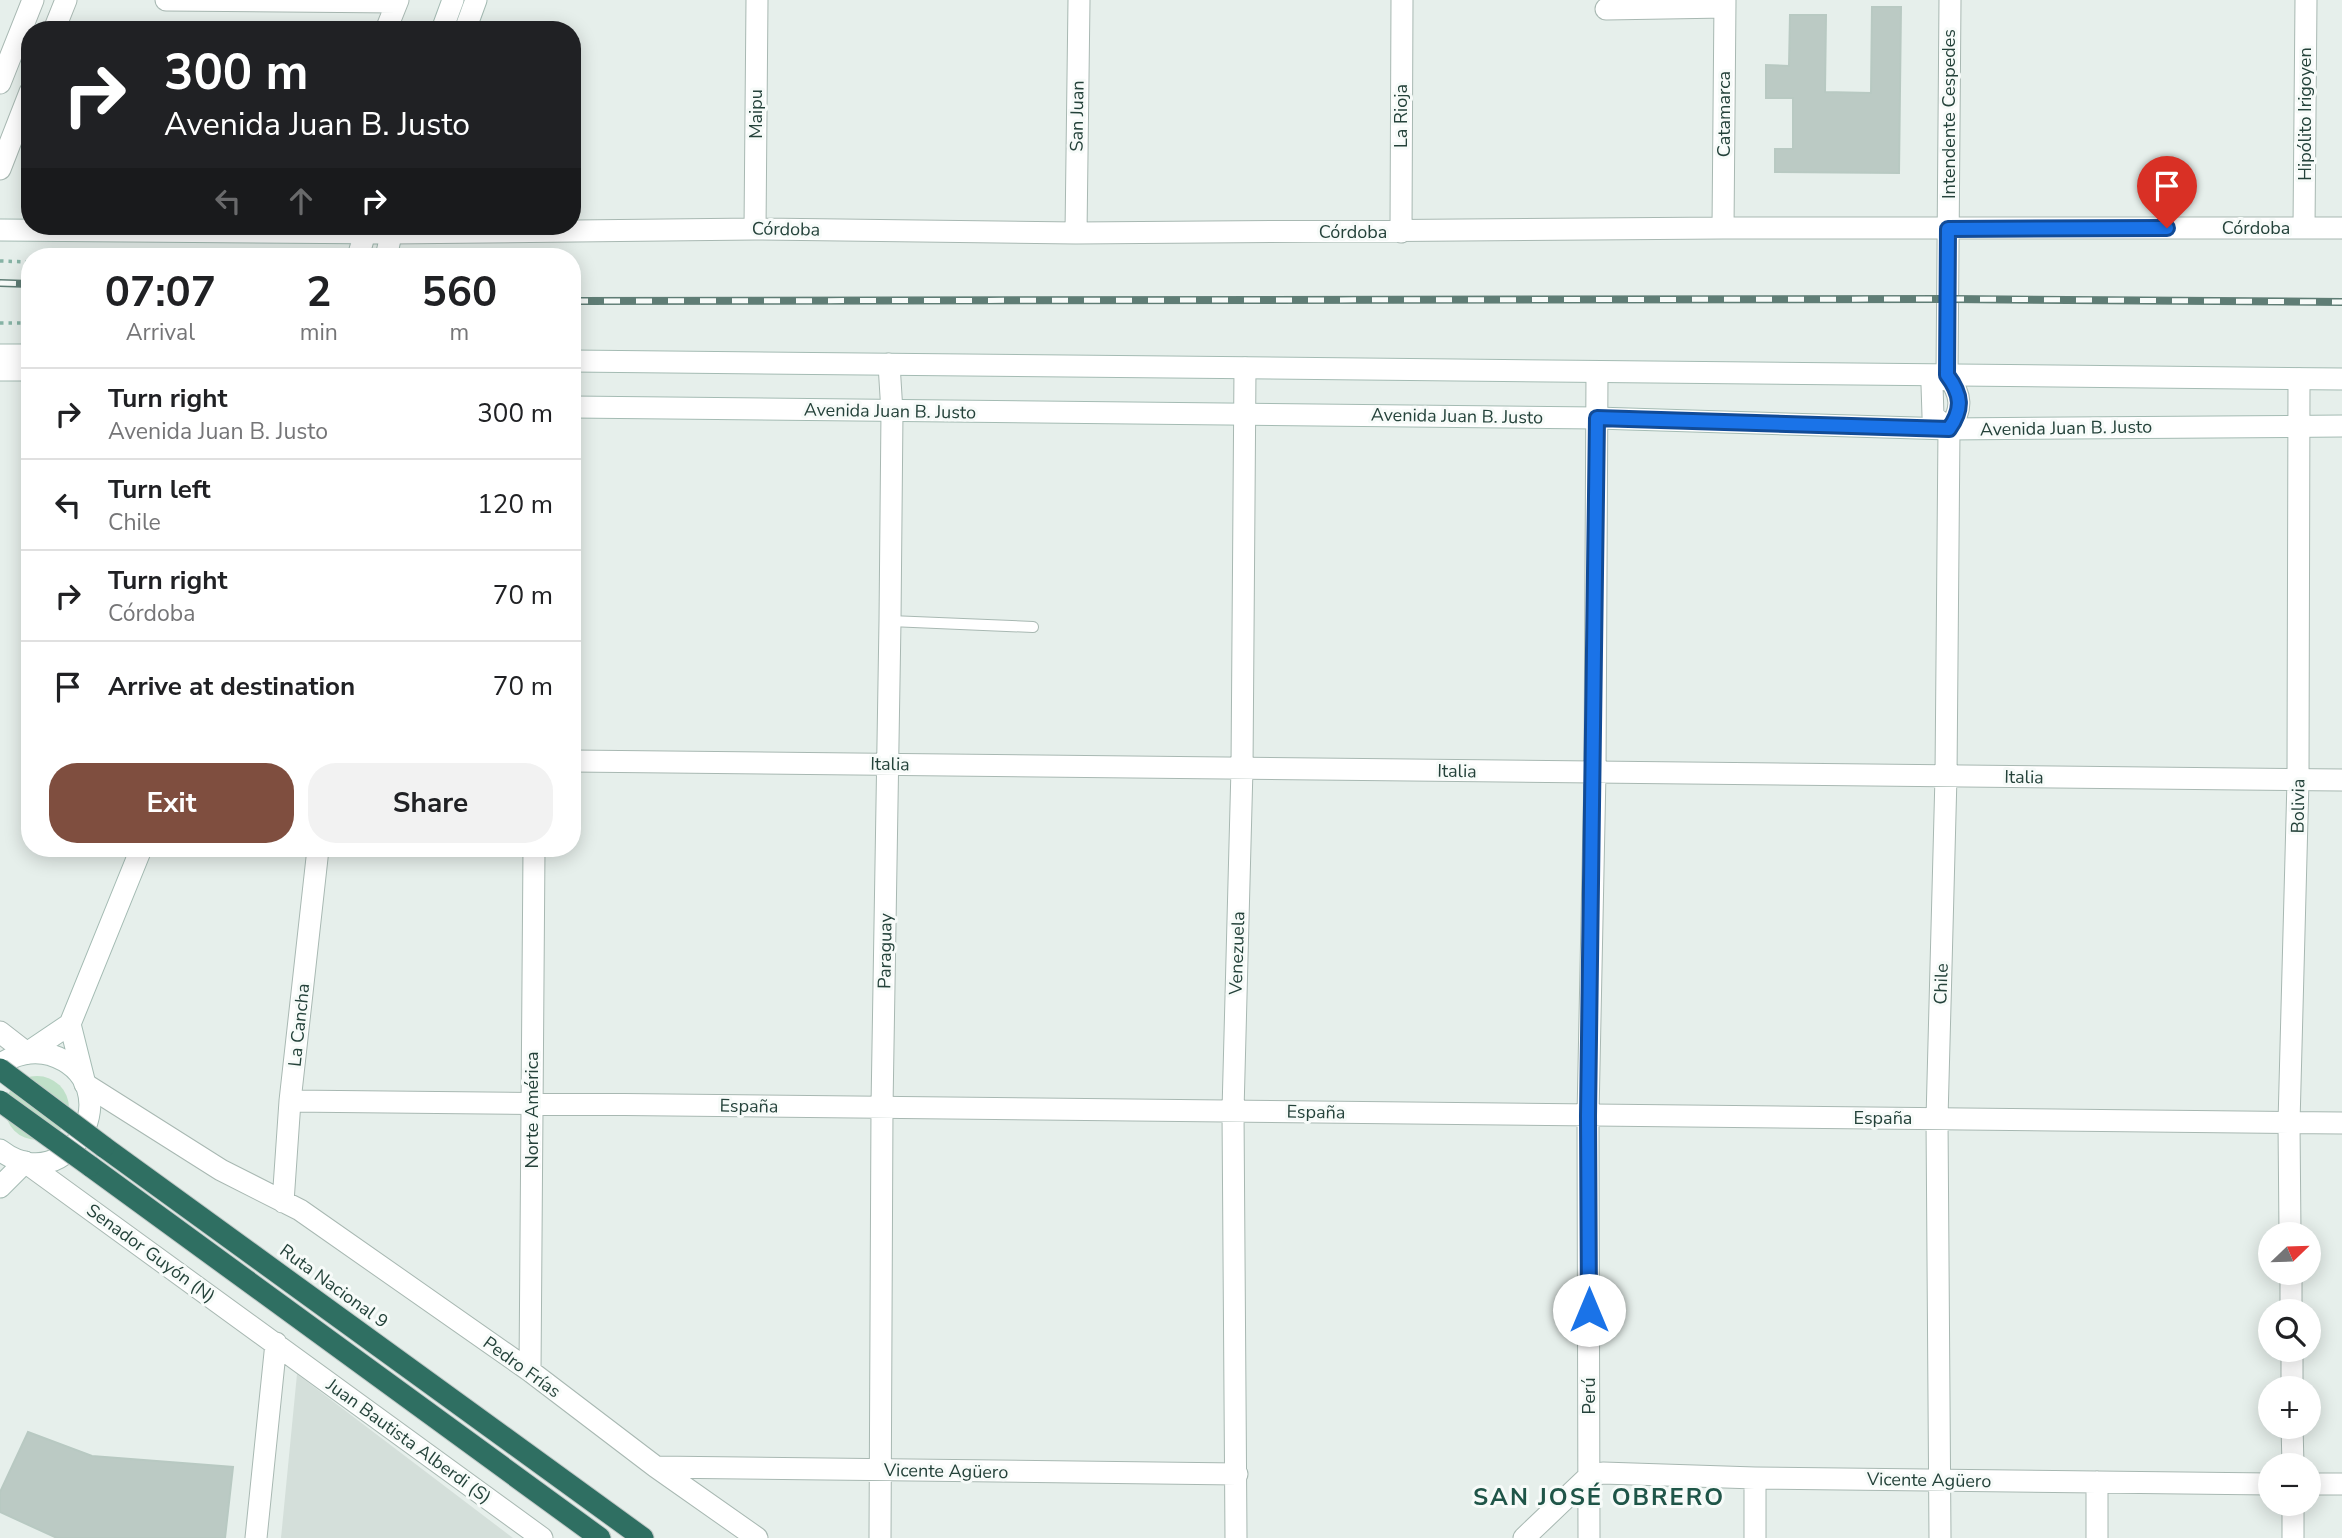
<!DOCTYPE html>
<meta charset="utf-8">
<style>
body{margin:0;font-family:"Nunito Sans",sans-serif;background:#f2f2f2;color:#202124;height:100vh;display:flex;flex-direction:column;font-size:26px;white-space:nowrap}
*{box-sizing:border-box;margin:0}
p{font-size:23px;color:#757577}
.icon{flex:none;width:38px;height:38px;fill:none;stroke:currentColor;stroke-width:2;stroke-linecap:round;stroke-linejoin:round}
.map{position:relative;flex:1;overflow:hidden}
.drawer{position:absolute;left:21px;top:248px;width:560px;height:609px;display:flex;flex-direction:column;background:#fff;border-radius:28px;box-shadow:0 4px 18px #0003}
.drawer>*{flex:none}
.hud{position:absolute;left:21px;top:21px;width:560px;height:214px;border-radius:28px;box-shadow:0 4px 18px #0003;background:#202124;color:#fff;overflow:hidden}
.needle{width:46px;rotate:67deg}
.fabs{position:absolute;left:2258px;top:1222px;display:grid;gap:14px}
.fabs a{display:grid;place-items:center;width:63px;height:63px;border-radius:50%;background:#fff;box-shadow:0 4px 18px #0003;font-size:35px}
.pin{position:absolute;display:grid;place-items:center;width:60px;height:60px;color:#fff;margin:-72px -30px;border-radius:50% 50% 50% 0;rotate:-45deg;box-shadow:0 0 7px #0007}
.pin .icon{rotate:45deg}
.me{position:absolute;width:77px;margin:-38px;rotate:0deg;stroke-linejoin:round;filter:drop-shadow(0 0 5px #0008)}
.turn{display:flex;align-items:center;gap:24px;height:147px;padding:0 28px;font-size:32px}
.turn .icon{width:91px;height:91px;stroke-width:2.5}
.turn b{display:block;font-size:49px;line-height:60px}
.lanes{display:flex;align-items:center;height:66px;padding:0 28px;background:#0003;justify-content:center;gap:35px;direction:ltr}
.lanes .off{opacity:.35}
.eta{display:flex;justify-content:space-evenly;align-items:center;height:119px;text-align:center}
.eta b{font-size:42px;font-weight:700;line-height:49px}
.cta{display:flex;gap:14px;margin-top:auto;padding:14px 28px}
.cta a{flex:1;height:80px;border-radius:28px;background:#7f4e3f;color:#fff;font-size:28px;font-weight:700;line-height:80px;text-align:center}
.cta a+a{background:#f2f2f2;color:#202124}
ul{padding:0;list-style:none}
li{display:flex;align-items:center;gap:21px;height:91px;padding:0 28px;border-top:2px solid #e0e0e0}
li div{flex:1}
li b{display:block;font-size:26px}
li em{font-style:normal}
.map>svg:first-child{display:block}
.built{fill:#d4dfda}
.green{fill:#bfe0c8}
.building{fill:#bbcac4;stroke:#b8c9c2;stroke-width:2}
.lines{fill:none;stroke-linecap:round;stroke-linejoin:round}
.lane-casing{stroke:#a8b8b2;stroke-width:12}
.street-casing{stroke:#a8b8b2;stroke-width:23}
.secondary-casing{stroke:#a4bbb3;stroke-width:23}
.highway-casing{stroke:#c2cac8;stroke-width:23}
.path{stroke:#86b3a5;stroke-width:3.5;stroke-dasharray:3.5 5;stroke-linecap:butt}
.lane{stroke:#fff;stroke-width:10}
.street{stroke:#fff;stroke-width:21}
.secondary{stroke:#fff;stroke-width:21}
.highway{stroke:#2f6f62;stroke-width:21}
.rail-casing{stroke:#5f7d75;stroke-width:8}
.rail{stroke:#f7fbf9;stroke-width:5;stroke-dasharray:16;stroke-linecap:butt}
.highway-bridge-casing{stroke:#c2cac8;stroke-width:23;stroke-linecap:butt}
.highway-bridge{stroke:#2f6f62;stroke-width:21}
.route-casing{stroke:#114b97;stroke-width:18}
.route{stroke:#1a73e8;stroke-width:12}
.labels{text-anchor:middle;dominant-baseline:central;stroke-width:6;stroke-linejoin:round;paint-order:stroke}
.street-label{font-size:18px;fill:#24423a;stroke:#f7fbf9}
.district-label{font-size:24px;font-weight:bold;letter-spacing:2px;fill:#1f5548;stroke:#f7fbf9}
</style>
<div class="map">
<svg width="2342" height="1538" viewBox="0 0 2342 1538">
<rect width="100%" height="100%" fill="#e6efeb"/>
<path class="built" d="M297,1374L513,1538H281Z"/>
<path class="green" d="M5 1108a32 32 0 1 1 64 0a32 32 0 1 1-64 0Z"/>
<path class="building" d="M1872,7H1901L1899,173L1775,172V149H1793V98H1766V65L1789,66L1790,15H1826L1825,92L1871,93Z
M28,1432L92,1456L233,1467L225,1538H57L0,1512V1492Z"/>
<g class="lines">
<g class="lane-casing">
<path id="lane" d="M890,621L1033,627"/>
</g>
<g class="street-casing">
<path id="street" d="M166,0L397,2
M1606,9L1725,7
M54,30L66,0
M386,30L398,0
M0,83L33,0
M0,169L30,92
M2304,227L2306,0
M1723,228L1725,0
M755,229L757,0
M1401,232L1402,0
M391,233L755,229L1076,233L1723,228H2342
M1076,233L1079,0
M1947,375L1932,385L1933,416L1949,429
M572,761L2342,780
M0,1032L27,1053
M85,1084L221,1170L300,1210L530,1371L656,1467L757,1538
M290,1101L2342,1123
M25,1162L542,1538
M283,1202L290,1101L318,849
M2290,1234L2289,1123L2298,780L2299,379
M2291,1272V1311
M2292,1349V1388
M530,1371L534,849
M2292,1426L2293,1465
M656,1467L1237,1474
M2308,1484H2342
M256,1538L276,1343
M880,1538L882,1107L890,621L892,412L889,364
M1236,1538L1233,1111L1242,768L1245,368
M1524,1538L1589,1476L1603,1473L1755,1478L2270,1484
M1589,1538L1588,1116L1595,772L1597,372
M1755,1538V1478
M1940,1538L1937,1119L1946,776L1949,429C1963,409 1962,395 1947,375L1950,0
M2097,1538V1482
M2293,1538V1503"/>
</g>
<g class="secondary-casing">
<path id="secondary" d="M442,30L453,0
M465,30L476,0
M0,230L391,233
M358,257L367,226
M386,257L393,226
M0,355H30
M572,361L2342,379
M0,370H30
M572,407L1597,418L1949,429L2342,426
M27,1053L70,1024
M0,1065C14,1054 33,1050 51,1055C133,1082 70,1204 0,1150
M85,1084L70,1024L141,849
M0,1187L25,1162"/>
</g>
<g class="highway-casing">
<path id="highway" d="M104,1147L643,1538
M90,1166L600,1538"/>
</g>
<path class="path" d="M0,261L30,262
M0,323H30"/>
<use href="#lane" class="lane"/>
<use href="#street" class="street"/>
<use href="#secondary" class="secondary"/>
<use href="#highway" class="highway"/>
<g class="rail-casing">
<path id="rail" d="M0,283L30,284
M572,301L1949,299L2342,302"/>
</g>
<use href="#rail" class="rail"/>
<g class="highway-bridge-casing">
<path id="highway-bridge" d="M0,1069L104,1147
M0,1101L90,1166"/>
</g>
<use href="#highway-bridge" class="highway-bridge"/>
</g>
<g class="lines">
<g class="route-casing">
<path id="route" d="M1589,1310L1588,1116L1597,418L1949,429C1963,409 1962,395 1947,375L1948,229L2167,228"/>
</g>
<use href="#route" class="route"/>
</g>
<g class="labels">
<g class="street-label">
<text transform="translate(756 114) rotate(-90)">Maipu</text>
<text transform="translate(1724 114) rotate(-90)">Catamarca</text>
<text transform="translate(1949 114) rotate(-90)">Intendente Cespedes</text>
<text transform="translate(2305 114) rotate(-90)">Hipólito Irigoyen</text>
<text transform="translate(1077 116) rotate(-89)">San Juan</text>
<text transform="translate(1401 116) rotate(-90)">La Rioja</text>
<text x="2256" y="228">Córdoba</text>
<text transform="translate(786 229) rotate(1)">Córdoba</text>
<text x="1353" y="232">Córdoba</text>
<text transform="translate(890 411) rotate(1)">Avenida Juan B. Justo</text>
<text transform="translate(1457 416) rotate(1)">Avenida Juan B. Justo</text>
<text transform="translate(2066 428) rotate(-1)">Avenida Juan B. Justo</text>
<text transform="translate(890 764) rotate(1)">Italia</text>
<text transform="translate(1457 771) rotate(1)">Italia</text>
<text transform="translate(2024 777) rotate(1)">Italia</text>
<text transform="translate(2298 806) rotate(-89)">Bolivia</text>
<text transform="translate(885 951) rotate(-89)">Paraguay</text>
<text transform="translate(1237 953) rotate(-88)">Venezuela</text>
<text transform="translate(1941 984) rotate(-88)">Chile</text>
<text transform="translate(299 1025) rotate(-84)">La Cancha</text>
<text transform="translate(749 1106) rotate(1)">España</text>
<text transform="translate(532 1110) rotate(-90)">Norte América</text>
<text transform="translate(1316 1112) rotate(1)">España</text>
<text x="1883" y="1118">España</text>
<text transform="translate(151 1253) rotate(36)">Senador Guyón (N)</text>
<text transform="translate(334 1286) rotate(36)">Ruta Nacional 9</text>
<text transform="translate(522 1367) rotate(36)">Pedro Frías</text>
<text transform="translate(1589 1396) rotate(-90)">Perú</text>
<text transform="translate(409 1441) rotate(36)">Juan Bautista Alberdi (S)</text>
<text transform="translate(946 1471) rotate(1)">Vicente Agüero</text>
<text transform="translate(1929 1480) rotate(1)">Vicente Agüero</text>
</g>
<g class="district-label">
<text x="1599" y="1497">SAN JOSÉ OBRERO</text>
</g>
</g>
</svg>
<div class="fabs">
<a><svg class="needle" viewBox="-14 -14 28 28"><path d="M0-13l5 13h-10z" fill="#e53935"/><path d="M0 13l5-13h-10z" fill="#757577"/></svg></a>
<a><svg class="icon" aria-label="search" viewBox="0 0 24 24"><circle cx="10" cy="10" r="6"/><path d="M15 15l6 6"/></svg></a>
<a>+</a>
<a>−</a>
</div>
<div class="pin" style="left:2167px;top:228px;background:#d93025"><svg class="icon" aria-label="arrive" viewBox="0 0 24 24"><path d="M6 21V4h12l-3 4 3 4H6"/></svg></div>
<svg class="me" style="left:1589px;top:1310px" viewBox="-20 -20 40 40"><circle r="19" fill="#fff"/><path d="M0-13L10 11 0 6-10 11z" fill="#1a73e8"/></svg>
<div class="hud">
<div class="turn"><svg class="icon" aria-label="right" viewBox="0 0 24 24"><path d="M7 20v-9h11M14 6l5 5-5 5"/></svg><div><b>300 m</b>Avenida Juan B. Justo</div></div>
<div class="lanes"><svg class="icon off" aria-label="left" viewBox="0 0 24 24"><path d="M17 20v-9H6M10 6l-5 5 5 5"/></svg><svg class="icon off" aria-label="ahead" viewBox="0 0 24 24"><path d="M12 20V5M6 11l6-6 6 6"/></svg><svg class="icon" aria-label="right" viewBox="0 0 24 24"><path d="M7 20v-9h11M14 6l5 5-5 5"/></svg></div>
</div>
<section class="drawer">
<div class="eta">
<div><b>07:07</b><p>Arrival</p></div>
<div><b>2</b><p>min</p></div>
<div><b>560</b><p>m</p></div>
</div>
<ul>
<li><svg class="icon" aria-label="right" viewBox="0 0 24 24"><path d="M7 20v-9h11M14 6l5 5-5 5"/></svg><div><b>Turn right</b><p>Avenida Juan B. Justo</p></div><em>300 m</em></li>
<li><svg class="icon" aria-label="left" viewBox="0 0 24 24"><path d="M17 20v-9H6M10 6l-5 5 5 5"/></svg><div><b>Turn left</b><p>Chile</p></div><em>120 m</em></li>
<li><svg class="icon" aria-label="right" viewBox="0 0 24 24"><path d="M7 20v-9h11M14 6l5 5-5 5"/></svg><div><b>Turn right</b><p>Córdoba</p></div><em>70 m</em></li>
<li><svg class="icon" aria-label="arrive" viewBox="0 0 24 24"><path d="M6 21V4h12l-3 4 3 4H6"/></svg><div><b>Arrive at destination</b></div><em>70 m</em></li>
</ul>
<div class="cta"><a>Exit</a><a>Share</a></div>
</section>
</div>
